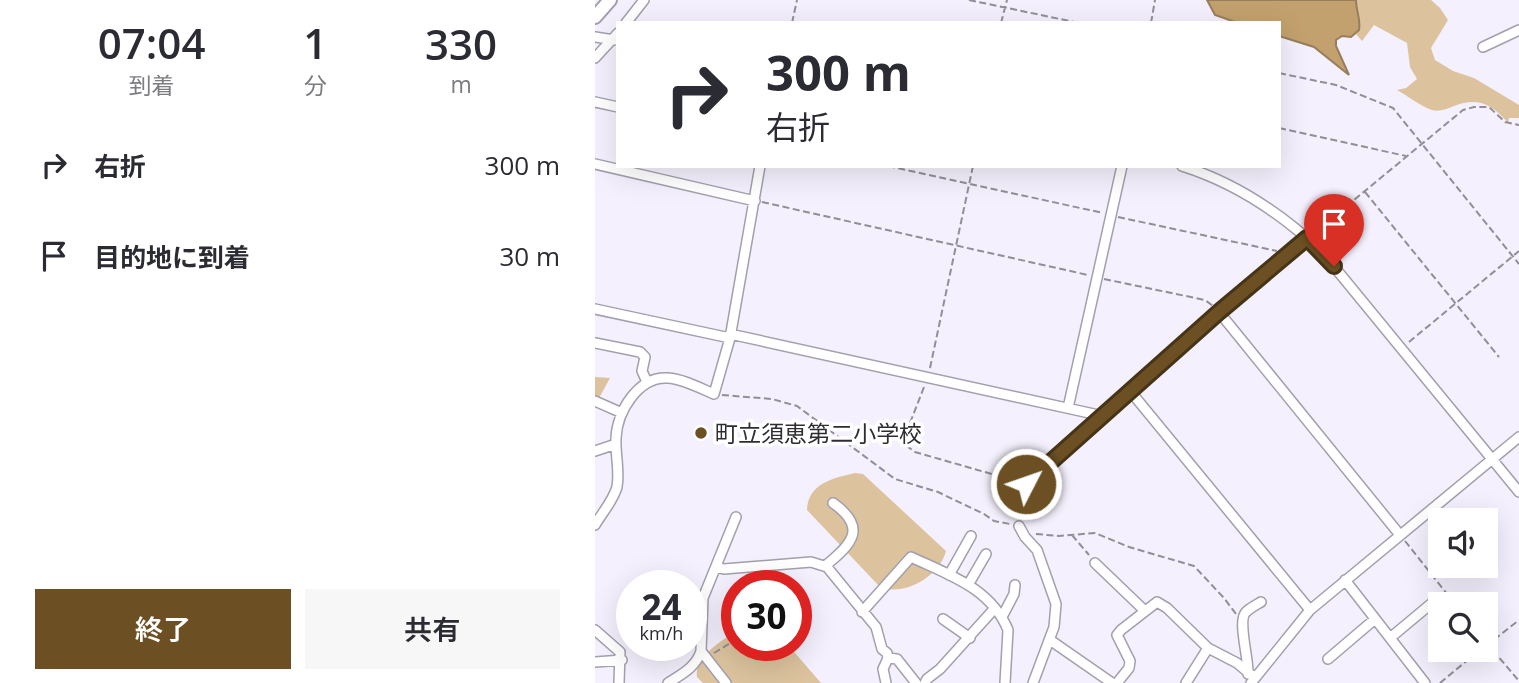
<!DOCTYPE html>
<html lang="ja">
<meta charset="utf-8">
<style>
body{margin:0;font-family:"Open Sans","Noto Sans JP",sans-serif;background:#f7f7f7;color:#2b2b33;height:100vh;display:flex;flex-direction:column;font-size:26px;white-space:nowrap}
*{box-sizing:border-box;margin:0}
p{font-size:23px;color:#7c7c81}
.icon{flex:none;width:38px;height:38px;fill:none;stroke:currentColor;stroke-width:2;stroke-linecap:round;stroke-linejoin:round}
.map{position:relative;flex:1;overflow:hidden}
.side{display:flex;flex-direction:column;background:#fff;width:595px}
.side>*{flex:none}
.hud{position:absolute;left:21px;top:21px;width:665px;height:147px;border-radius:0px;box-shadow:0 7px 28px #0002;background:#fff;color:#2b2b33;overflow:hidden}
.buttons{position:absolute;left:833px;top:508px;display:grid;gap:14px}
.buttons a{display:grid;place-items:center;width:70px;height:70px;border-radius:0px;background:#fff;box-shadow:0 7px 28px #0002;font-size:35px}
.speed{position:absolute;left:21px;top:570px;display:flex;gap:14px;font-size:35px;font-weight:700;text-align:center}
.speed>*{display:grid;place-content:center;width:91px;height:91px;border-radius:50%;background:#fff;box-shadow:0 7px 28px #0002;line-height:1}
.speed small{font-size:18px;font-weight:400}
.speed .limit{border:10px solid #d22;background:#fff;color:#111}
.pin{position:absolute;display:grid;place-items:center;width:60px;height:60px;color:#fff;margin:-72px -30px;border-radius:50% 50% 50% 0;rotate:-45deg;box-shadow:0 0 7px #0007}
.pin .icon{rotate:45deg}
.me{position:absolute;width:77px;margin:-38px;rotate:49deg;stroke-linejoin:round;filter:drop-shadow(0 0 5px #0008)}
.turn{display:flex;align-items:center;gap:24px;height:147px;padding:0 35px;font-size:32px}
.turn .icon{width:91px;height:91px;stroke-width:2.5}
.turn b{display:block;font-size:49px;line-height:60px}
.eta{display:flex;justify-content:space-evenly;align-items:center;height:119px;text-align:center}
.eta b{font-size:42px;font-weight:600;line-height:49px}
.primary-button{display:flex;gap:14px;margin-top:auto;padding:14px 35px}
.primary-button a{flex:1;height:80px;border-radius:0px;background:#6c5023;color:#fff;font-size:28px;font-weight:600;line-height:80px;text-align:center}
.primary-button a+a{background:#f7f7f7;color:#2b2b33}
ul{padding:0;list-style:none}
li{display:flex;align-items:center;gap:21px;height:91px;padding:0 35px}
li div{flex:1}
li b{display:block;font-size:26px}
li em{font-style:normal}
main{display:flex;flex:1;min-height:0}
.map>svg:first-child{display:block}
.green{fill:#dcc39e}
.water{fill:#c3a16e;stroke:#977e5c;stroke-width:2}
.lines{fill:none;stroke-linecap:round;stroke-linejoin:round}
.minor-casing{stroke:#a39fac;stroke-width:12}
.highway-casing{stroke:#a39fac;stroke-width:16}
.path{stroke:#918e97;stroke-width:2;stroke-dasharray:7 3.5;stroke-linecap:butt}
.minor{stroke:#fff;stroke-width:9}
.highway{stroke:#fff;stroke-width:12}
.route-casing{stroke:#463417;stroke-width:18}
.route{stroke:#6c5023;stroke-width:12}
.poi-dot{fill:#6c5023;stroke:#fff;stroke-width:2.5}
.labels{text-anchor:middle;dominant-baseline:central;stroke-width:7;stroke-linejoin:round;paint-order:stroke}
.poi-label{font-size:23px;fill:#2f2d32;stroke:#fff;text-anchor:start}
</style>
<main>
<section class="side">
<div class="eta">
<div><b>07:04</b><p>到着</p></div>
<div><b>1</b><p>分</p></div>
<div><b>330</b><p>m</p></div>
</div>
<ul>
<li><svg class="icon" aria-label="right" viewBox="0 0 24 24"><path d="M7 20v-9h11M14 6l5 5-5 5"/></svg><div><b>右折</b></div><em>300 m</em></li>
<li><svg class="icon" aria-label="arrive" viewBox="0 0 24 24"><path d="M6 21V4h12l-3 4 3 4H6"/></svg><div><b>目的地に到着</b></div><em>30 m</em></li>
</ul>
<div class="primary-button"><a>終了</a><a>共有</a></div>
</section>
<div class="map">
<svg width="924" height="683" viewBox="0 0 924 683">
<rect width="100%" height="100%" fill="#f4f0fd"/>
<path class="green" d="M761,0H836L845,8L853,20L836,48L840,60L858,71L879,78L924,105V118H914L913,123C897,104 882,97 859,106C852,109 844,112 837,110C825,106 813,96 802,90L811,88L822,79L815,67L812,43L779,25L767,41L761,34C770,23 760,12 761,0Z
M0,377L15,378L3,400L0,399Z
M260,473L268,474L351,551C345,576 309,597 285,587L212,510C213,483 239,478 260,473Z
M142,632V646H194L226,683H108L102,677C99,658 127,639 142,632Z"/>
<path class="water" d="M612,0H761C761,11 766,19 764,30L756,37L747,36L741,40V46L754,75L719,47L684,36V23H643L620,15Z"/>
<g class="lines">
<g class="minor-casing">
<path id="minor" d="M31,23L49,0
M0,37L19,40
M888,47L924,30
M0,58L23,33
M0,102L23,107
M0,164L160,201
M587,166C641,183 686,213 727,252L924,492
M0,309L135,338
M624,312L805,535
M135,334L508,416
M0,343L45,352L50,357L47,371L52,382
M536,392L715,610
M0,401L27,413
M473,408L527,166
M0,451L21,444
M431,484L624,312L712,238
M0,525C7,513 18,501 22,487C25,470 20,454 21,438C22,412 43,376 73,378C88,379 105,388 119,394L135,338L165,166
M424,526L430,537L442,550L461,604L459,627L438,683
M500,563L550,611
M230,566C257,544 273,528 238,503
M121,567L129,569L216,562L232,567L281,627L287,649L292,653L293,658L288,669L291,683
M354,575L376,536
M750,580L830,683
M373,585L391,554
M267,612L316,557C354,575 396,588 413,630L410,683
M407,617L419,594L420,585
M348,619L375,638
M0,630L25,652L24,683
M795,638L837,603
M455,640L517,683
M106,651L131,683
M293,658L302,659L321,683
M733,659L780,619
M0,662L27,660
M653,674C654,659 642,620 651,612C655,608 661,605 666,602
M73,683C87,674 101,667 106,651L108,598L141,517
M330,683L332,679L345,669L400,608
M522,683L534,668L535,661L522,635L526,630L562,602L572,608L613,648
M591,683L613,648L642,663L660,678
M656,683L715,610L924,437"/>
</g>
<g class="highway-casing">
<path id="highway" d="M0,17L15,0"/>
</g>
<path class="path" d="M374,0L484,23
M197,23L202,0
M406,23L412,0
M556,23L560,0
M684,73L741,85L798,108L924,264
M684,128L811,156
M293,166L508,213
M770,192L904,357
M167,202L493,275
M523,217L682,251
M719,233L868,110L879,107H894L910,122L924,125
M509,279L610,300L618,306
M814,342L924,251
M335,368L378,166
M329,387L310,436L309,444L320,452L421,481
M127,395L177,399L202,406L300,479L343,492L389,514L399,521L415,524
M428,519L430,494
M441,534L464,536L500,533L534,547L599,566L629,598L641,614
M477,535L494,555
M810,541L860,604
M891,642L924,681
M891,646L924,620
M119,653L142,639
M845,683L886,649"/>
<use href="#minor" class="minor"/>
<use href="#highway" class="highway"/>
</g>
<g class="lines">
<g class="route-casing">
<path id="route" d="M431,484L624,312L712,238L739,266"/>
</g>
<use href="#route" class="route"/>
</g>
<circle class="poi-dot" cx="106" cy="433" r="7"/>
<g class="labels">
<g class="poi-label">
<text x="120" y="433">町立須恵第二小学校</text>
</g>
</g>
</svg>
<div class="buttons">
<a><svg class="icon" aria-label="sound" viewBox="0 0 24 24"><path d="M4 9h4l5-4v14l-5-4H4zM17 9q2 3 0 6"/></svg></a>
<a><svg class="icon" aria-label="search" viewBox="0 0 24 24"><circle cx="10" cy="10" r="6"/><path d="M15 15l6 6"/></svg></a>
</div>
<div class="speed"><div>24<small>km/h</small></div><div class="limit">30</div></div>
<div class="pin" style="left:739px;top:266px;background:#d93025"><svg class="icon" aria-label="arrive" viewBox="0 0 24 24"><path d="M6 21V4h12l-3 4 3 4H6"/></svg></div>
<svg class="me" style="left:431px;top:484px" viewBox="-20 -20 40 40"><circle r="17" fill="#6c5023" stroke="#fff" stroke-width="3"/><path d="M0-11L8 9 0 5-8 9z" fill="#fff"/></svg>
<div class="hud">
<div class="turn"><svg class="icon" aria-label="right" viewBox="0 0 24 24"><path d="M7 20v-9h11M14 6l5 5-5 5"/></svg><div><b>300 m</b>右折</div></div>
</div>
</div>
</main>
